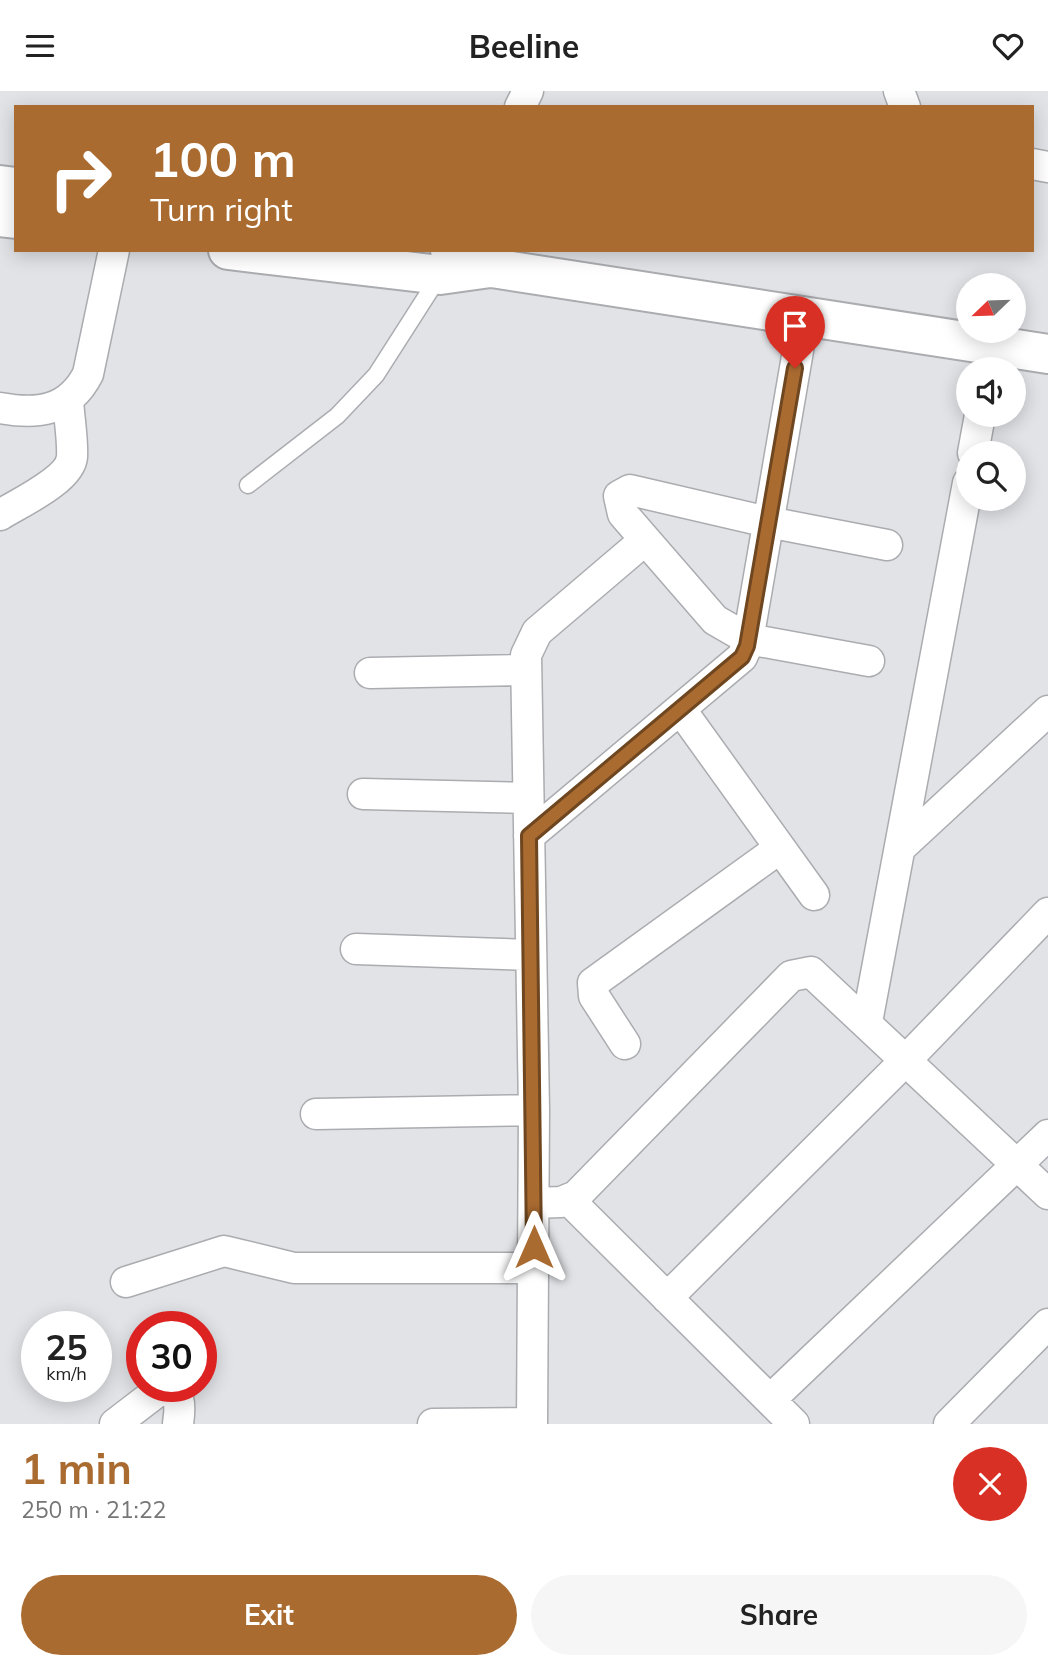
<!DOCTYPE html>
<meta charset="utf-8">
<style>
body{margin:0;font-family:Mulish,sans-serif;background:#f6f6f6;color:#222;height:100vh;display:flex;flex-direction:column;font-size:26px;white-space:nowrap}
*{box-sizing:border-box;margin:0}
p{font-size:23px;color:#767676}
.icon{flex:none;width:38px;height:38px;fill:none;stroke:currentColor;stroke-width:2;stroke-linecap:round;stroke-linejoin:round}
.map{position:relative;height:1333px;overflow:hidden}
.panel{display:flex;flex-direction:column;background:#fff;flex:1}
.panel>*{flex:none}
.top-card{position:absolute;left:14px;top:14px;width:1020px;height:147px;border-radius:0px;box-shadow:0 4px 18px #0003;background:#aa6b31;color:#fff;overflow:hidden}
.needle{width:46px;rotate:247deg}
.buttons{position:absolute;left:956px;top:182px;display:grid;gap:14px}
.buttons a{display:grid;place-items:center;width:70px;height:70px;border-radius:50%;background:#fff;box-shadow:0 4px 18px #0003;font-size:35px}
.speed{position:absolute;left:21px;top:1220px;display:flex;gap:14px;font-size:35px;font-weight:700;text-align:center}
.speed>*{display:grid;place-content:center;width:91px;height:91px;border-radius:50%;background:#fff;box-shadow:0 4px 18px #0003;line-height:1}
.speed small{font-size:18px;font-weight:400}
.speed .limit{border:10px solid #d22;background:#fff;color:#111}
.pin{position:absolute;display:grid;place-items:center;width:60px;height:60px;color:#fff;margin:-72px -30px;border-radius:50% 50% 50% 0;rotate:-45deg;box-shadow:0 0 7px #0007}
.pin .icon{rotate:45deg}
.me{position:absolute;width:77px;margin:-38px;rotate:0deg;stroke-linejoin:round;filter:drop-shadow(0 0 5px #0008)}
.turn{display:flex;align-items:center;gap:24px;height:147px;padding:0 21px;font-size:32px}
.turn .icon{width:91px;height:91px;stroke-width:2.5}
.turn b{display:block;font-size:49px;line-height:60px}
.round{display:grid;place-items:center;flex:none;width:74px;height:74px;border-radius:37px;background:#f6f6f6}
.summary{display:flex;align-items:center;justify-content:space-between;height:119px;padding:0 21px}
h1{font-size:42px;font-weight:700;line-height:52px;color:#aa6b31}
.primary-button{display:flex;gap:14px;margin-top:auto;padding:14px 21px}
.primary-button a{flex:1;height:80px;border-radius:42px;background:#aa6b31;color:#fff;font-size:28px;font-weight:700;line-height:80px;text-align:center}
.primary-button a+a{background:#f6f6f6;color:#222}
header{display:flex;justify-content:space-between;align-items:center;height:91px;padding:0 21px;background:#fff;font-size:32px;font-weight:700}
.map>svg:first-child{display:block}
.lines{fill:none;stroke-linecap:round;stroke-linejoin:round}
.lane-casing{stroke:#abacb0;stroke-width:19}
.street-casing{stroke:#abacb0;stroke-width:33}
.secondary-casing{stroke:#abacb0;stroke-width:42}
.lane{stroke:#fff;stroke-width:16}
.street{stroke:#fff;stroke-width:30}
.secondary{stroke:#fff;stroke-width:38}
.route-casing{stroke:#6e4620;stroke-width:18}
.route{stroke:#aa6b31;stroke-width:12}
</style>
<header><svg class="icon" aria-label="menu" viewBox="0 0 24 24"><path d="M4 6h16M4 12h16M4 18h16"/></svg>Beeline<svg class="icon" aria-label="heart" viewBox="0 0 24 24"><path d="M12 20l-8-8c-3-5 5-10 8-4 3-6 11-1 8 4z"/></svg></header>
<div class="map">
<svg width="1048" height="1333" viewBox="0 0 1048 1333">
<rect width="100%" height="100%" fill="#e1e3e7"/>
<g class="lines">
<g class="lane-casing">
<path id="lane" d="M248,394L337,325L376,284L440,184"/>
</g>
<g class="street-casing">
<path id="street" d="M899,0L905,16
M520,16L528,0
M1032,73L1048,76
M0,317C38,324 69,320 88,283L114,159
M973,362L980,324
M0,424C19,412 70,389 72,366C73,348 69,327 68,309
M869,570L748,548L715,529L623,423L619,405L630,399L768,431L887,454
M370,582L526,579
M681,619L814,804
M363,703L528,707
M529,745L742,566L747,555L804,225
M900,757L1048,620
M356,858L531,864
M867,931L968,392
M625,953L594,905L593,892L780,757
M316,1023L534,1019
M569,1109L794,1333
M534,1112L561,1111L576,1105L791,885L811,881L1048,1103
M126,1191L224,1160L294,1177H533
M667,1207L906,969L1048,822
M770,1309L1048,1044
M115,1333L162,1297C183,1300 180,1317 178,1333
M433,1333L532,1332
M532,1333L534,1019L526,564L537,541L645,449
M949,1333L1048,1233"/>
</g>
<g class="secondary-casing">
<path id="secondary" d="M0,94L16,96
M0,126L16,128
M228,159L440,184L490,177
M450,159L492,177L1048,263"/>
</g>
<use href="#lane" class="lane"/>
<use href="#street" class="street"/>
<use href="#secondary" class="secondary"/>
</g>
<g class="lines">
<g class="route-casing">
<path id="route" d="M534,1156L529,745L742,566L747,555L795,277"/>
</g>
<use href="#route" class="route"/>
</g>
</svg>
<div class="buttons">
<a><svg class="needle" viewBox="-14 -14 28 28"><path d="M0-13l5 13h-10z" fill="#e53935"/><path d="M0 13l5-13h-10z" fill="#767676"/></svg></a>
<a><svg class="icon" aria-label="sound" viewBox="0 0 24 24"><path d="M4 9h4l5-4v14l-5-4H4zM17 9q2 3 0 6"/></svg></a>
<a><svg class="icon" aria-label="search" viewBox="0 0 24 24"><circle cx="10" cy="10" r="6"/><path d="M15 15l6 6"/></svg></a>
</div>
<div class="speed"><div>25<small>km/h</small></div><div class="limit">30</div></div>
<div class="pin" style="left:795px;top:277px;background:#d93025"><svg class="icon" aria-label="arrive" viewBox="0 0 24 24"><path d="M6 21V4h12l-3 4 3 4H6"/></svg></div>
<svg class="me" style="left:534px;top:1156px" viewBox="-20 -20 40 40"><path d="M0-17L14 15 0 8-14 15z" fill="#aa6b31" stroke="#fff" stroke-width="4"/></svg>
<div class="top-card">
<div class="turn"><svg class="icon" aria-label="right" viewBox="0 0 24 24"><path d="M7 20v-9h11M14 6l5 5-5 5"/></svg><div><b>100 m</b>Turn right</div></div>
</div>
</div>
<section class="panel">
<div class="summary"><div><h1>1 min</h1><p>250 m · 21:22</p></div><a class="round" style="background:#d93025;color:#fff"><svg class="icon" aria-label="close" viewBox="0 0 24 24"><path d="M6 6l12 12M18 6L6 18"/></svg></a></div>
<div class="primary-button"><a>Exit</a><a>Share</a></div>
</section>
